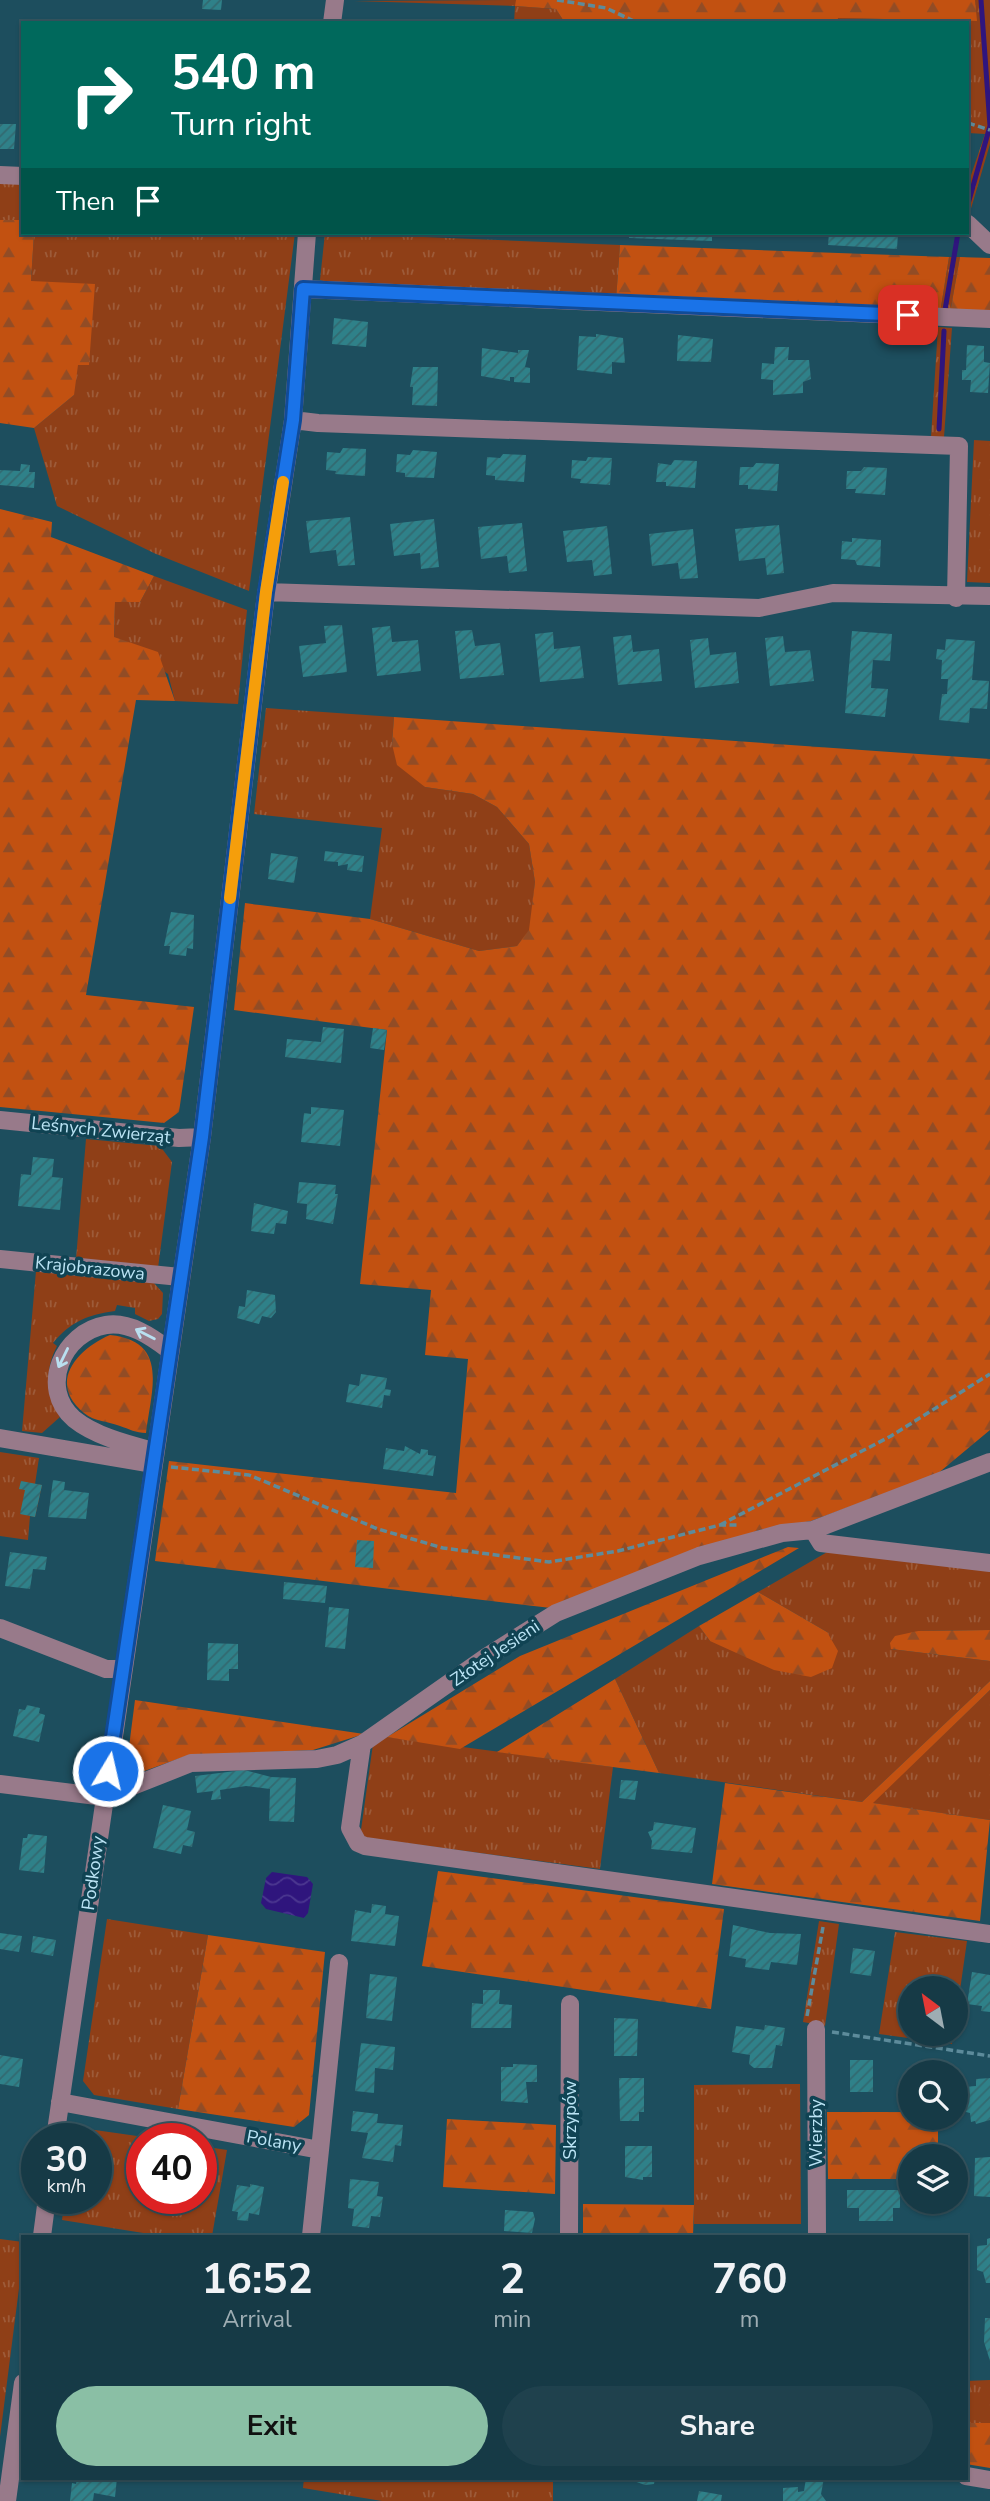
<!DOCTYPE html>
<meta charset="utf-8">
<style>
body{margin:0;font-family:"Nunito Sans",sans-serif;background:#1f414d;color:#f1f3f6;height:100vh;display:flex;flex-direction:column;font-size:26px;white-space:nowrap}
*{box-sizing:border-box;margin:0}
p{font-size:23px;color:#9eadb3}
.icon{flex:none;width:38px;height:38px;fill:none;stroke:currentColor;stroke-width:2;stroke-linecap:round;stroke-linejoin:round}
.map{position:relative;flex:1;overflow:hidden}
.details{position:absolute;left:21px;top:2235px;width:947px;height:245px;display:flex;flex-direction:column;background:#163a46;border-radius:0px;box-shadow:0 2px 5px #0004,0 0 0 2px #35545f}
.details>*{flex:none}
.hud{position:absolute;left:21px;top:21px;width:948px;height:214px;border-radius:0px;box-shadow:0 2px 5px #0004,0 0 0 2px #35545f;background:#00695c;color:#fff;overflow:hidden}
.needle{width:46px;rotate:328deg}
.controls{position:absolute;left:898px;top:1976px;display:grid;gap:14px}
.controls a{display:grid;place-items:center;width:70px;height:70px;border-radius:50%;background:#163a46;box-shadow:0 2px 5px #0004,0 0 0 2px #35545f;font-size:35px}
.speed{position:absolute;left:21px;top:2123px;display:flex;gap:14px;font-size:35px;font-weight:700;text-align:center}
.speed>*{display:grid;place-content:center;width:91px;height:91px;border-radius:50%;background:#163a46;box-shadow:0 2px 5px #0004,0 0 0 2px #35545f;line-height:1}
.speed small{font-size:18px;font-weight:400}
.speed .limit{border:10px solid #d22;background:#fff;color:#111}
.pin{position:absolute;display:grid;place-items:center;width:60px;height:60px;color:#fff;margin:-30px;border-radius:14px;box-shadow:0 4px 10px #0006}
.me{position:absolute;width:77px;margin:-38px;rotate:9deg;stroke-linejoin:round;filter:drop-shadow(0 0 5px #0008)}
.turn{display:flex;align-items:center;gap:24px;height:147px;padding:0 35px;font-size:32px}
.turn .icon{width:91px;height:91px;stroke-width:2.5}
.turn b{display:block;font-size:49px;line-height:60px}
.then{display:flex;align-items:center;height:66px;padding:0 35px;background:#0003;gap:14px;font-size:26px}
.eta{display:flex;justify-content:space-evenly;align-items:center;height:119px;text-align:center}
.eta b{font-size:42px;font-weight:700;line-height:49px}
.primary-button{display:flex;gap:14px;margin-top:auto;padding:14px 35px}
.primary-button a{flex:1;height:80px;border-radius:42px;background:#8abfa5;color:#111;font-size:28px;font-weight:700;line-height:80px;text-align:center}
.primary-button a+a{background:#1f414d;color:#f1f3f6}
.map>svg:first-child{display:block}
.grass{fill:url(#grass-tufts)}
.forest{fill:url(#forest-firs)}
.water{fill:url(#water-waves)}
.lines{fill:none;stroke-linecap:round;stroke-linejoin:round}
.stream{stroke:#2f157d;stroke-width:5}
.building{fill:url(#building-hatch)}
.path{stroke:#5d8b9b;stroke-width:3.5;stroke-dasharray:7 3.5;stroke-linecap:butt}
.minor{stroke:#987a8a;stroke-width:18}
.oneway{stroke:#b9dff0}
.route-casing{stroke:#114b97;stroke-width:18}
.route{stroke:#1a73e8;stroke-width:12}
.slow{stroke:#f59e0b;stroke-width:12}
.labels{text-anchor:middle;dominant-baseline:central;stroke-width:7;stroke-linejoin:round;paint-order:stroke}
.street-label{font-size:18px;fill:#bbe4f5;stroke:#104353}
</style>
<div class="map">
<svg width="990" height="2501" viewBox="0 0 990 2501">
<defs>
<pattern id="grass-tufts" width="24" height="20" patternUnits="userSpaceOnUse" patternTransform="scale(1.75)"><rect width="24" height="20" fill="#8f3f17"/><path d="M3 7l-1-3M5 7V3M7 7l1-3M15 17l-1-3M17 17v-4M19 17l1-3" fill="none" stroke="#9d5b39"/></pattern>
<pattern id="forest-firs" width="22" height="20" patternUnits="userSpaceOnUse" patternTransform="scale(1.75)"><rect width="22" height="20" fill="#c25111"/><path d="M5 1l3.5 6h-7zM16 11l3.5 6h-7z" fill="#924c25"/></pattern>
<pattern id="water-waves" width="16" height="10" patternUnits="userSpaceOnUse" patternTransform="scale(1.75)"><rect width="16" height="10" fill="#2f157d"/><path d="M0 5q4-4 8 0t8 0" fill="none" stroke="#4b3790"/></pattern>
<pattern id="building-hatch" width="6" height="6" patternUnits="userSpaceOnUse" patternTransform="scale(1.75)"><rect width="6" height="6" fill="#2f8189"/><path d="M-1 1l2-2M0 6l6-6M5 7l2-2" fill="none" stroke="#336970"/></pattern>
</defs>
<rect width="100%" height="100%" fill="#1d4e5e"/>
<path class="grass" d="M516,0V6L556,9L565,23H514L515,6L354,1Z
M975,0H990V144L970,212L968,184L985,134L968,133V23H837V18L976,21Z
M0,181L23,182V220H0Z
M34,233H295L249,591L156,554L57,506L34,428L74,395L31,281Z
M325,233L620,245L616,300L338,285L320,280Z
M949,257H960L950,313H940Z
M938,327L952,328L944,437H931Z
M974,440L990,441V583L967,582Z
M154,576L247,610L238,704L175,701L168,674L114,638L115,602H140Z
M266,708L394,717L392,744L425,787L473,794L497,807L529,844L535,882L530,930L517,946L479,951L370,919L382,828L254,814Z
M86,1139L160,1146L172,1162L158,1268L76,1259Z
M36,1271L153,1282L163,1293L162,1314L158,1319L149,1321L135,1314V1308L117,1305L115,1311C88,1315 71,1321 53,1343L57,1346C44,1371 47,1393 60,1417L42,1433L22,1431Z
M0,1452L39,1458L35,1484L42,1485L35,1517L30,1516L28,1540L0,1536Z
M829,1551L990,1569V1630L918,1631L891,1649L990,1661V1681L862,1802L659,1773L615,1679L699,1626L710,1641L827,1632L758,1592Z
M990,1690V1820L872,1803Z
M387,1737L613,1767L600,1869L360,1837L373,1744Z
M107,1919L208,1935L178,2109L94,2095L83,2081Z
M819,1921L839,1924L825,2026L803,2022Z
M895,1932L967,1941L956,2018V1988H910V2034H953L952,2044L879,2034Z
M800,2084L801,2224H694V2085Z
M74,2127L151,2138H142V2198H201V2146L227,2150L212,2236H162L62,2220L65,2198H96V2138H72Z
M0,2239L23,2242V2257L0,2437Z
M990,2380V2423H966V2381Z
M304,2478H553V2501H382L303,2488Z"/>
<path class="forest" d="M516,0H975L977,21L838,18L837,23H565L556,9L515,6Z
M0,220H23V233H34L31,281L95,284L89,365H78L74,395L34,428L0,423Z
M620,245L949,257L940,313L616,300Z
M960,257L990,258V315L950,313Z
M0,509L52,522L51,537L154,576L140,602H115L114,637L158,652L175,701L136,700L86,995L194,1007L179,1112L164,1123L0,1107Z
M394,717L990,759V1430L936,1475L811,1521L759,1530L551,1608L155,1561L169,1461L456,1493L468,1359L425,1355L431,1290L360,1284L387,1030L234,1010L245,903L370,919L479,951L517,946L529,930L535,882L529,844L497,807L473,794L425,787L397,765L392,744Z
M110,1335C170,1341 151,1391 146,1433C136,1433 129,1429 120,1426C108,1421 95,1422 84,1413C47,1383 77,1349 110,1335Z
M788,1547L799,1548L460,1749L387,1737L520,1656Z
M758,1592L827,1632L838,1651L832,1668L811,1677L774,1670L710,1641L699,1626Z
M990,1630V1661L891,1649L890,1643L895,1636L918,1631Z
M615,1679L659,1773L497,1752Z
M990,1681V1690L873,1803L990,1820L980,1921L712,1884L725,1783L862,1802Z
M135,1700L364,1734L313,1750L186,1756L125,1778Z
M438,1871L724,1909L711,2009L422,1966Z
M208,1935L325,1952L309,2115L294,2127L178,2109Z
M827,2112H910V2118H938V2156H910V2179H828Z
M447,2119L556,2125L555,2194L443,2187Z
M583,2204L694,2205L693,2236H583Z
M966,2423H990V2468L966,2464Z"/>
<path class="water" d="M272,1872L307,1877L313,1884L308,1913L304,1918L266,1909L261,1903L266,1878Z"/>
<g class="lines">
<path class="stream" d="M968,204L990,126L981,0
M945,310L958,233
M939,429L944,331"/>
</g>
<path class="building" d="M203,0H222L221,10L202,9Z
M0,124H16L14,149H0Z
M629,233H712V241L629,238Z
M829,233H898L897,249L828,245Z
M334,318L368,322L366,347L332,344Z
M596,334L623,338L625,363L612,362V374L577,370L579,336L596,337Z
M678,335L713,339L711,362L677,361Z
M967,345L984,346V362L990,363L988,393L970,392L971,380H962V370H966Z
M775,347H789L788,360H809L811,379L803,382V393L773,395V380L761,379L762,363L774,364Z
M482,348L518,353V350H529L525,367L530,368V383L514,382V377H510V381L481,376Z
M413,367H438L437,406L412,405L413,387H410Z
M343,448L366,449L365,476L335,474L336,471L326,470L327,452L340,453Z
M413,450L437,452L434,478L405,477V473L396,472L397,454L410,455Z
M503,454L526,455L524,482L495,480V476L486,475L487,457L500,458Z
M588,457L612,458L610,485L580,483L581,479L571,478L572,460L586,461Z
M674,460L697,461L695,488L666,486V482H656L658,463L671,465Z
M756,463L779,464L777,491L748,489V485H739L740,467H753Z
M21,464L30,465L29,472H35L34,488L0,485V470L20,471Z
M864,467L887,468L885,495L855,493L856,489H846L847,471H861Z
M350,517L355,565L338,566L336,550L310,553L306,521Z
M434,519L439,567L421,569L420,553L394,556L390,524Z
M522,523L527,571L509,573L507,556L481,559L478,527Z
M779,525L784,573L767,575L765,558L739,561L735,529Z
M607,526L612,574L594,576L592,560L567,562L563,531Z
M693,529L698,578L680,579L678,563L652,566L649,534Z
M852,538L881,540L880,567L857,565L855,560L841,559L842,541L852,542Z
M342,625L347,672L303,677L299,646L326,643L324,626Z
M390,626L392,642L418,640L421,671L377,676L372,628Z
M472,630L475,646L500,643L504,675L460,679L455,631Z
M852,631L892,634L890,661L873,660L871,688L888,689L885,717L845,713Z
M553,632L554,649L580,646L584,678L540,682L535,634Z
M631,635L633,652L659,649L662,681L618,685L613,637Z
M783,636L785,652L810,650L814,681L770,686L765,638Z
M708,638L710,655L736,652L739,683L695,688L690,640Z
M946,639L975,641L972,680L989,681L987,709L970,708L969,723L939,720L942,694H947L948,679H941L942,660L936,659L937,649L945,650Z
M325,851L364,856L362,872L347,870L348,864L338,866V862L324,861Z
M271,853L298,857L294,883L268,879Z
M171,912L194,915L193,949L187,948L186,956L169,954L170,946H164Z
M323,1027L344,1029L341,1063L285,1057L287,1039L321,1042Z
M373,1028L387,1030L384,1050L370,1048Z
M311,1107L344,1110L340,1146L301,1142L304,1113L311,1114Z
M33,1157L54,1159L52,1177L63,1178L60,1210L18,1206L21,1174L31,1175Z
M299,1182L336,1185L335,1194H338L333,1224L306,1219L307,1204L297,1203Z
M254,1203L288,1211L286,1224L276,1223L274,1234L251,1231Z
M247,1290L275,1295L276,1312L271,1318L262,1316L259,1324L237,1318L239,1306L245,1307Z
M361,1374L387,1378L385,1389L391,1390L390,1396L384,1395L382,1408L346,1402L349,1384L359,1386Z
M405,1446L420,1454L421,1449L428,1450V1455L436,1456L433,1476L383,1469L386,1448L404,1451Z
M53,1480L65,1482L64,1490L89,1493L86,1519L48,1517Z
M21,1481L42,1485L35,1517L20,1514L25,1490L19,1489Z
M357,1540L374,1541L373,1568L355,1567Z
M10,1552L47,1557L45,1570L33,1569L30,1589L5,1586Z
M284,1582L327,1586L325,1603L283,1599Z
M329,1607L349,1609L345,1649L325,1647Z
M208,1643L238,1644V1669H229V1681L207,1680Z
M27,1705L40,1708L39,1713L45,1715L39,1742L13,1736L19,1709L25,1710Z
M244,1770L271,1777L296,1778L294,1822L269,1821L270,1789L246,1786L220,1790L221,1799L211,1800L213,1791L197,1793L195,1776Z
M621,1780L638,1781L635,1800L619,1798Z
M163,1805L191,1811L187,1830L195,1832L192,1847L183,1845L181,1854L153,1848Z
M654,1822L696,1828L692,1853L651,1849L652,1841L648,1832L653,1830Z
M28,1834L47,1836L44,1873L19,1870L23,1838H27Z
M372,1904L386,1906L385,1914L399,1916L395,1946L351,1941L355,1910L371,1913Z
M733,1925L770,1933L801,1934L797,1965L771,1962L769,1970L745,1967L746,1959L729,1956Z
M0,1933L22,1936L19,1952L0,1949Z
M33,1936L56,1940L53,1956L31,1952Z
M853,1948L875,1951L871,1976L850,1973Z
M972,1972L990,1975V2012L981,2011L982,2006L967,2004Z
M370,1974L397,1977L392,2021L366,2018Z
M483,1990H500L499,2004L512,2005L511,2028H471L472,2003L483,2004Z
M614,2018L638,2019L637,2056H614Z
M765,2025L785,2028L782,2046L776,2045L772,2068H754L749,2064L750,2055L732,2052L736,2026L764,2030Z
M361,2043L395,2047L393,2070L375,2068L374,2093L355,2091Z
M0,2055L23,2059L19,2087L0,2084Z
M850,2060H873V2092H850Z
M513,2064L537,2065V2082H526L528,2103L501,2101V2067H513Z
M619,2078H644V2112H639V2121H620Z
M990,2078V2120L976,2124L975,2121L971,2122L970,2113L962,2111V2087L976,2086V2079Z
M353,2111L378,2114L377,2123L403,2125L401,2146L395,2145L393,2162L362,2158L368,2133L351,2131Z
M625,2146H652V2177H643V2180L625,2177Z
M990,2157V2197L974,2196L975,2158Z
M350,2179L379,2182L377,2196L383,2197L380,2217L371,2216L369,2228L352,2226L354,2209L348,2208Z
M250,2184L264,2187L259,2215L249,2213L248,2221L237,2220L238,2212L232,2211L237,2185L250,2187Z
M847,2190H900V2208H893V2221H859V2208H847Z
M505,2210L533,2212L535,2219L532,2233L504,2231Z
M990,2238V2283H986L983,2272L977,2270V2246L987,2245V2239Z
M985,2318H990V2361L984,2342Z
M77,2478H117L115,2497L94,2493L93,2501H70L72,2483L76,2484Z
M625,2478H655L654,2484L645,2485Z
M806,2478H824L821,2494L826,2501H783V2488L798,2487V2492L804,2491Z
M699,2491L722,2495L721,2501H697Z"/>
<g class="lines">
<path class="path" d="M557,0L606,8L638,23
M968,123L990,130
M171,1467L249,1475L378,1529L443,1548L549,1562L618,1551L720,1525H739
M720,1525L891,1436L990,1374
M807,2016L823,1927
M832,2032L990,2056"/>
<path class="minor" d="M332,23L335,0
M0,175L23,176
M968,224L990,245
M303,289L990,319
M293,420L318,423L959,446L956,598
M266,592L759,608L833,593L990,596
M0,1120L179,1138L202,1137
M0,1259L180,1277
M0,1438L152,1464
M153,1451C127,1444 95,1436 74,1419C38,1388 63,1332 106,1325C129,1321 152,1337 169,1350
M813,1530L821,1543L990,1563
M0,1628L106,1669H124
M362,1744L350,1828L358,1843L365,1846L990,1934
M0,1784L105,1797L191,1763L317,1759L337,1755L362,1744L486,1657L556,1613L699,1556L782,1533L813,1530L990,1462
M816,2029L817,2236
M60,2102L320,2150L311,2236
M55,2138L202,1137L265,602L293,420L307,233
M320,2150L339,1963
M42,2236L47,2198
M569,2236L570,2004
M966,2476L990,2480
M7,2501L23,2383"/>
</g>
<defs><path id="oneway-shaft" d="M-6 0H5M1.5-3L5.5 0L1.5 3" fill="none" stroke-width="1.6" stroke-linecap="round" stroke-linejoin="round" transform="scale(1.75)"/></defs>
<g class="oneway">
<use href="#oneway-shaft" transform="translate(145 1334) rotate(-153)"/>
<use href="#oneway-shaft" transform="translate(63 1358) rotate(116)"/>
</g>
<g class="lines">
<g class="route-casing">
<path id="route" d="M108,1771L202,1137L266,592L293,420L303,289L908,315"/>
</g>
<use href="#route" class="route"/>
<path class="slow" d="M230,898L266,592L283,482"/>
</g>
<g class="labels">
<g class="street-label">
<text transform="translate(101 1130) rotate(6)">Leśnych Zwierząt</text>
<text transform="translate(90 1268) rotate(6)">Krajobrazowa</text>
<text transform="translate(495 1653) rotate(-34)">Złotej Jesieni</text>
<text transform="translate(93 1873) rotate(-82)">Podkowy</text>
<text transform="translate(570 2120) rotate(-90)">Skrzypów</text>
<text transform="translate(816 2133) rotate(-90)">Wierzby</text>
<text transform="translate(274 2141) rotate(10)">Polany</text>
</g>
</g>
</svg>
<div class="controls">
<a><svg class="needle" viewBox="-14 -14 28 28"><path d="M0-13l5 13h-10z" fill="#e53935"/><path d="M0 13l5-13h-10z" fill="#9eadb3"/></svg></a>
<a><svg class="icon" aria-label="search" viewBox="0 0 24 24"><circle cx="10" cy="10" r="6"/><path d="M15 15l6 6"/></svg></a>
<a><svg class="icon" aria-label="layers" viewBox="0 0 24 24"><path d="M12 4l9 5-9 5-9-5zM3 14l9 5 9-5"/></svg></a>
</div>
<div class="speed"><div>30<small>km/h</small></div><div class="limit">40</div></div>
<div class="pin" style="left:908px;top:315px;background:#d93025"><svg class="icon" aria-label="arrive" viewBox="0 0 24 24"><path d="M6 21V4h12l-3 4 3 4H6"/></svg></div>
<svg class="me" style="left:108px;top:1771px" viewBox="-20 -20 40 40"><circle r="17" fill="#1a73e8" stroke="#fff" stroke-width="3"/><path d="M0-11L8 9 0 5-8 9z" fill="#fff"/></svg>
<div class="hud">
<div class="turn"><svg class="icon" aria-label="right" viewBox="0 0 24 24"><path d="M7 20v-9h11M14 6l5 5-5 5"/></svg><div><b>540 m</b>Turn right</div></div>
<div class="then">Then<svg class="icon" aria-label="arrive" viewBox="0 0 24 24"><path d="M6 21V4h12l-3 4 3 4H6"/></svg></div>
</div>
<section class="details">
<div class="eta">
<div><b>16:52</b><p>Arrival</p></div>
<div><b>2</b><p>min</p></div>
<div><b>760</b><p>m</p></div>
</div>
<div class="primary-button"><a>Exit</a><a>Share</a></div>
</section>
</div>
